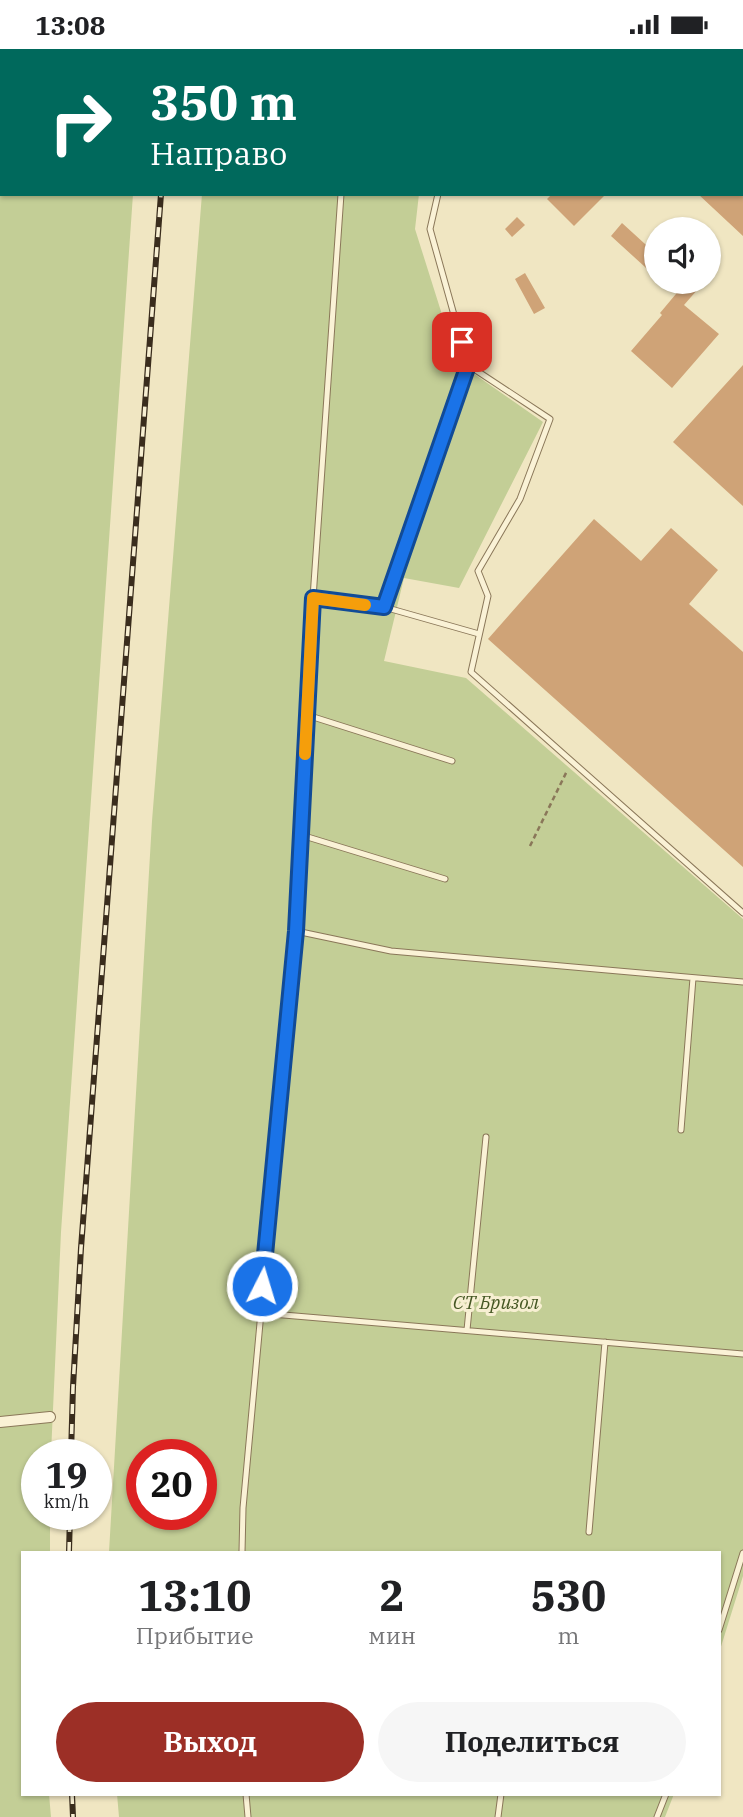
<!DOCTYPE html>
<html lang="ru">
<meta charset="utf-8">
<style>
body{margin:0;font-family:"IBM Plex Serif",serif;background:#f6f6f6;color:#202124;height:100vh;display:flex;flex-direction:column;font-size:26px;white-space:nowrap}
*{box-sizing:border-box;margin:0}
p{font-size:23px;color:#757577}
.icon{flex:none;width:38px;height:38px;fill:none;stroke:currentColor;stroke-width:2;stroke-linecap:round;stroke-linejoin:round}
.map{position:relative;flex:1;overflow:hidden}
.details{position:absolute;left:21px;top:1502px;width:700px;height:245px;display:flex;flex-direction:column;background:#fff;border-radius:0px;box-shadow:0 2px 5px #0004}
.details>*{flex:none}
.banner{position:absolute;left:0px;top:0px;width:744px;height:147px;box-shadow:0 2px 5px #0004;background:#00695c;color:#fff;overflow:hidden}
.tools{position:absolute;left:644px;top:168px;display:grid;gap:14px}
.tools a{display:grid;place-items:center;width:77px;height:77px;border-radius:50%;background:#fff;box-shadow:0 2px 5px #0004;font-size:35px}
.speed{position:absolute;left:21px;top:1390px;display:flex;gap:14px;font-size:35px;font-weight:700;text-align:center}
.speed>*{display:grid;place-content:center;width:91px;height:91px;border-radius:50%;background:#fff;box-shadow:0 2px 5px #0004;line-height:1}
.speed small{font-size:18px;font-weight:400}
.speed .limit{border:10px solid #d22;background:#fff;color:#111}
.pin{position:absolute;display:grid;place-items:center;width:60px;height:60px;color:#fff;margin:-30px;border-radius:14px;box-shadow:0 4px 10px #0006}
.me{position:absolute;width:77px;margin:-38px;rotate:5deg;stroke-linejoin:round;filter:drop-shadow(0 0 5px #0008)}
.turn{display:flex;align-items:center;gap:24px;height:147px;padding:0 35px;font-size:32px}
.turn .icon{width:91px;height:91px;stroke-width:2.5}
.turn b{display:block;font-size:49px;line-height:60px}
.eta{display:flex;justify-content:space-evenly;align-items:center;height:119px;text-align:center}
.eta b{font-size:42px;font-weight:700;line-height:49px}
.action{display:flex;gap:14px;margin-top:auto;padding:14px 35px}
.action a{flex:1;height:80px;border-radius:42px;background:#9c2f26;color:#fff;font-size:28px;font-weight:700;line-height:80px;text-align:center}
.action a+a{background:#f6f6f6;color:#202124}
.status{display:flex;justify-content:space-between;align-items:center;height:49px;padding:0 35px;background:#fff;direction:ltr}
.status svg{height:19px;fill:currentColor}
.map>svg:first-child{display:block}
.green{fill:#c3ce96;fill-rule:evenodd}
.building{fill:#cfa377}
.lines{fill:none;stroke-linecap:round;stroke-linejoin:round}
.lane-casing{stroke:#8a7759;stroke-width:7}
.street-casing{stroke:#8a7759;stroke-width:12}
.path{stroke:#8a7759;stroke-width:2.5;stroke-dasharray:5 3.5;stroke-linecap:butt}
.lane{stroke:#faf2d6;stroke-width:5}
.street{stroke:#faf2d6;stroke-width:10}
.rail-casing{stroke:#3a2d1d;stroke-width:6}
.rail{stroke:#f7efd2;stroke-width:3.5;stroke-dasharray:10;stroke-linecap:butt}
.route-casing{stroke:#114b97;stroke-width:18}
.route{stroke:#1a73e8;stroke-width:12}
.slow{stroke:#f59e0b;stroke-width:12}
.labels{text-anchor:middle;dominant-baseline:central;stroke-width:6;stroke-linejoin:round;paint-order:stroke}
.park-label{font-size:19px;font-style:italic;fill:#455723;stroke:#f7efd2}
</style>
<div class="status"><b>13:08</b><svg viewBox="0 0 49 12"><path d="M0 12V9h3v3zM5 12V6h3v6zM10 12V3h3v9zM15 12V0h3v12zM26 1h20v11H26zM47 4h2v5h-2z"/></svg></div>
<div class="map">
<svg width="743" height="1768" viewBox="0 0 743 1768">
<rect width="100%" height="100%" fill="#f0e6c2"/>
<path class="green" d="M0,0H145L2,2V145H133L61,1183L51,1405H37V1465H50V1503H23V1745H49L51,1768H0Z
M213,0H434L213,2Z
M202,145H419L415,180L457,313L543,373L459,539L404,529L384,612L466,629L743,870V1527L719,1604V1503H109L152,772ZM142,1405H201V1465H142Z
M117,1745H674L665,1768H119Z"/>
<path class="building" d="M552,145H606L574,177L547,150Z
M698,145H743V187Z
M517,168L525,176L512,188L505,180Z
M622,174L656,205V228L611,187Z
M525,224L545,259L534,265L515,230Z
M686,233H690L698,240L684,256L719,285L672,339L631,302L662,266L660,264Z
M743,316V457L673,393Z
M594,470L641,512L671,479L718,521L689,555L743,603V818L488,590Z"/>
<g class="lines">
<g class="lane-casing">
<path id="lane" d="M351,2V0
M451,2V0
M438,145L430,180L468,316L550,370L520,450L478,522L488,547L471,623L743,864
M313,549L384,558L479,585
M384,558L468,316
M307,666L452,712
M301,786L445,830
M296,882L391,902L743,933
M681,1081L693,929
M260,1264L743,1305
M467,1281L486,1088
M589,1483L605,1293
M242,1503L243,1459L296,882L313,549L341,145
M719,1581L743,1504
M246,1745L248,1768
M498,1768L501,1745
M657,1768L666,1745"/>
</g>
<g class="street-casing">
<path id="street" d="M0,1373L50,1368"/>
</g>
<path class="path" d="M530,797L567,722"/>
<use href="#lane" class="lane"/>
<use href="#street" class="street"/>
<g class="rail-casing">
<path id="rail" d="M173,2V0
M71,1405L73,1338L81,1199L161,145
M69,1503L70,1465
M72,1745L73,1768"/>
</g>
<use href="#rail" class="rail"/>
</g>
<g class="lines">
<g class="route-casing">
<path id="route" d="M262,1237L296,882L313,549L384,558L468,316L462,293"/>
</g>
<use href="#route" class="route"/>
<path class="slow" d="M305,705L313,549L365,556"/>
</g>
<g class="labels">
<g class="park-label">
<text x="496" y="1253">СТ Бризол</text>
</g>
</g>
</svg>
<div class="tools">
<a><svg class="icon" aria-label="sound" viewBox="0 0 24 24"><path d="M4 9h4l5-4v14l-5-4H4zM17 9q2 3 0 6"/></svg></a>
</div>
<div class="speed"><div>19<small>km/h</small></div><div class="limit">20</div></div>
<div class="pin" style="left:462px;top:293px;background:#d93025"><svg class="icon" aria-label="arrive" viewBox="0 0 24 24"><path d="M6 21V4h12l-3 4 3 4H6"/></svg></div>
<svg class="me" style="left:262px;top:1237px" viewBox="-20 -20 40 40"><circle r="17" fill="#1a73e8" stroke="#fff" stroke-width="3"/><path d="M0-11L8 9 0 5-8 9z" fill="#fff"/></svg>
<div class="banner">
<div class="turn"><svg class="icon" aria-label="right" viewBox="0 0 24 24"><path d="M7 20v-9h11M14 6l5 5-5 5"/></svg><div><b>350 m</b>Направо</div></div>
</div>
<section class="details">
<div class="eta">
<div><b>13:10</b><p>Прибытие</p></div>
<div><b>2</b><p>мин</p></div>
<div><b>530</b><p>m</p></div>
</div>
<div class="action"><a>Выход</a><a>Поделиться</a></div>
</section>
</div>
